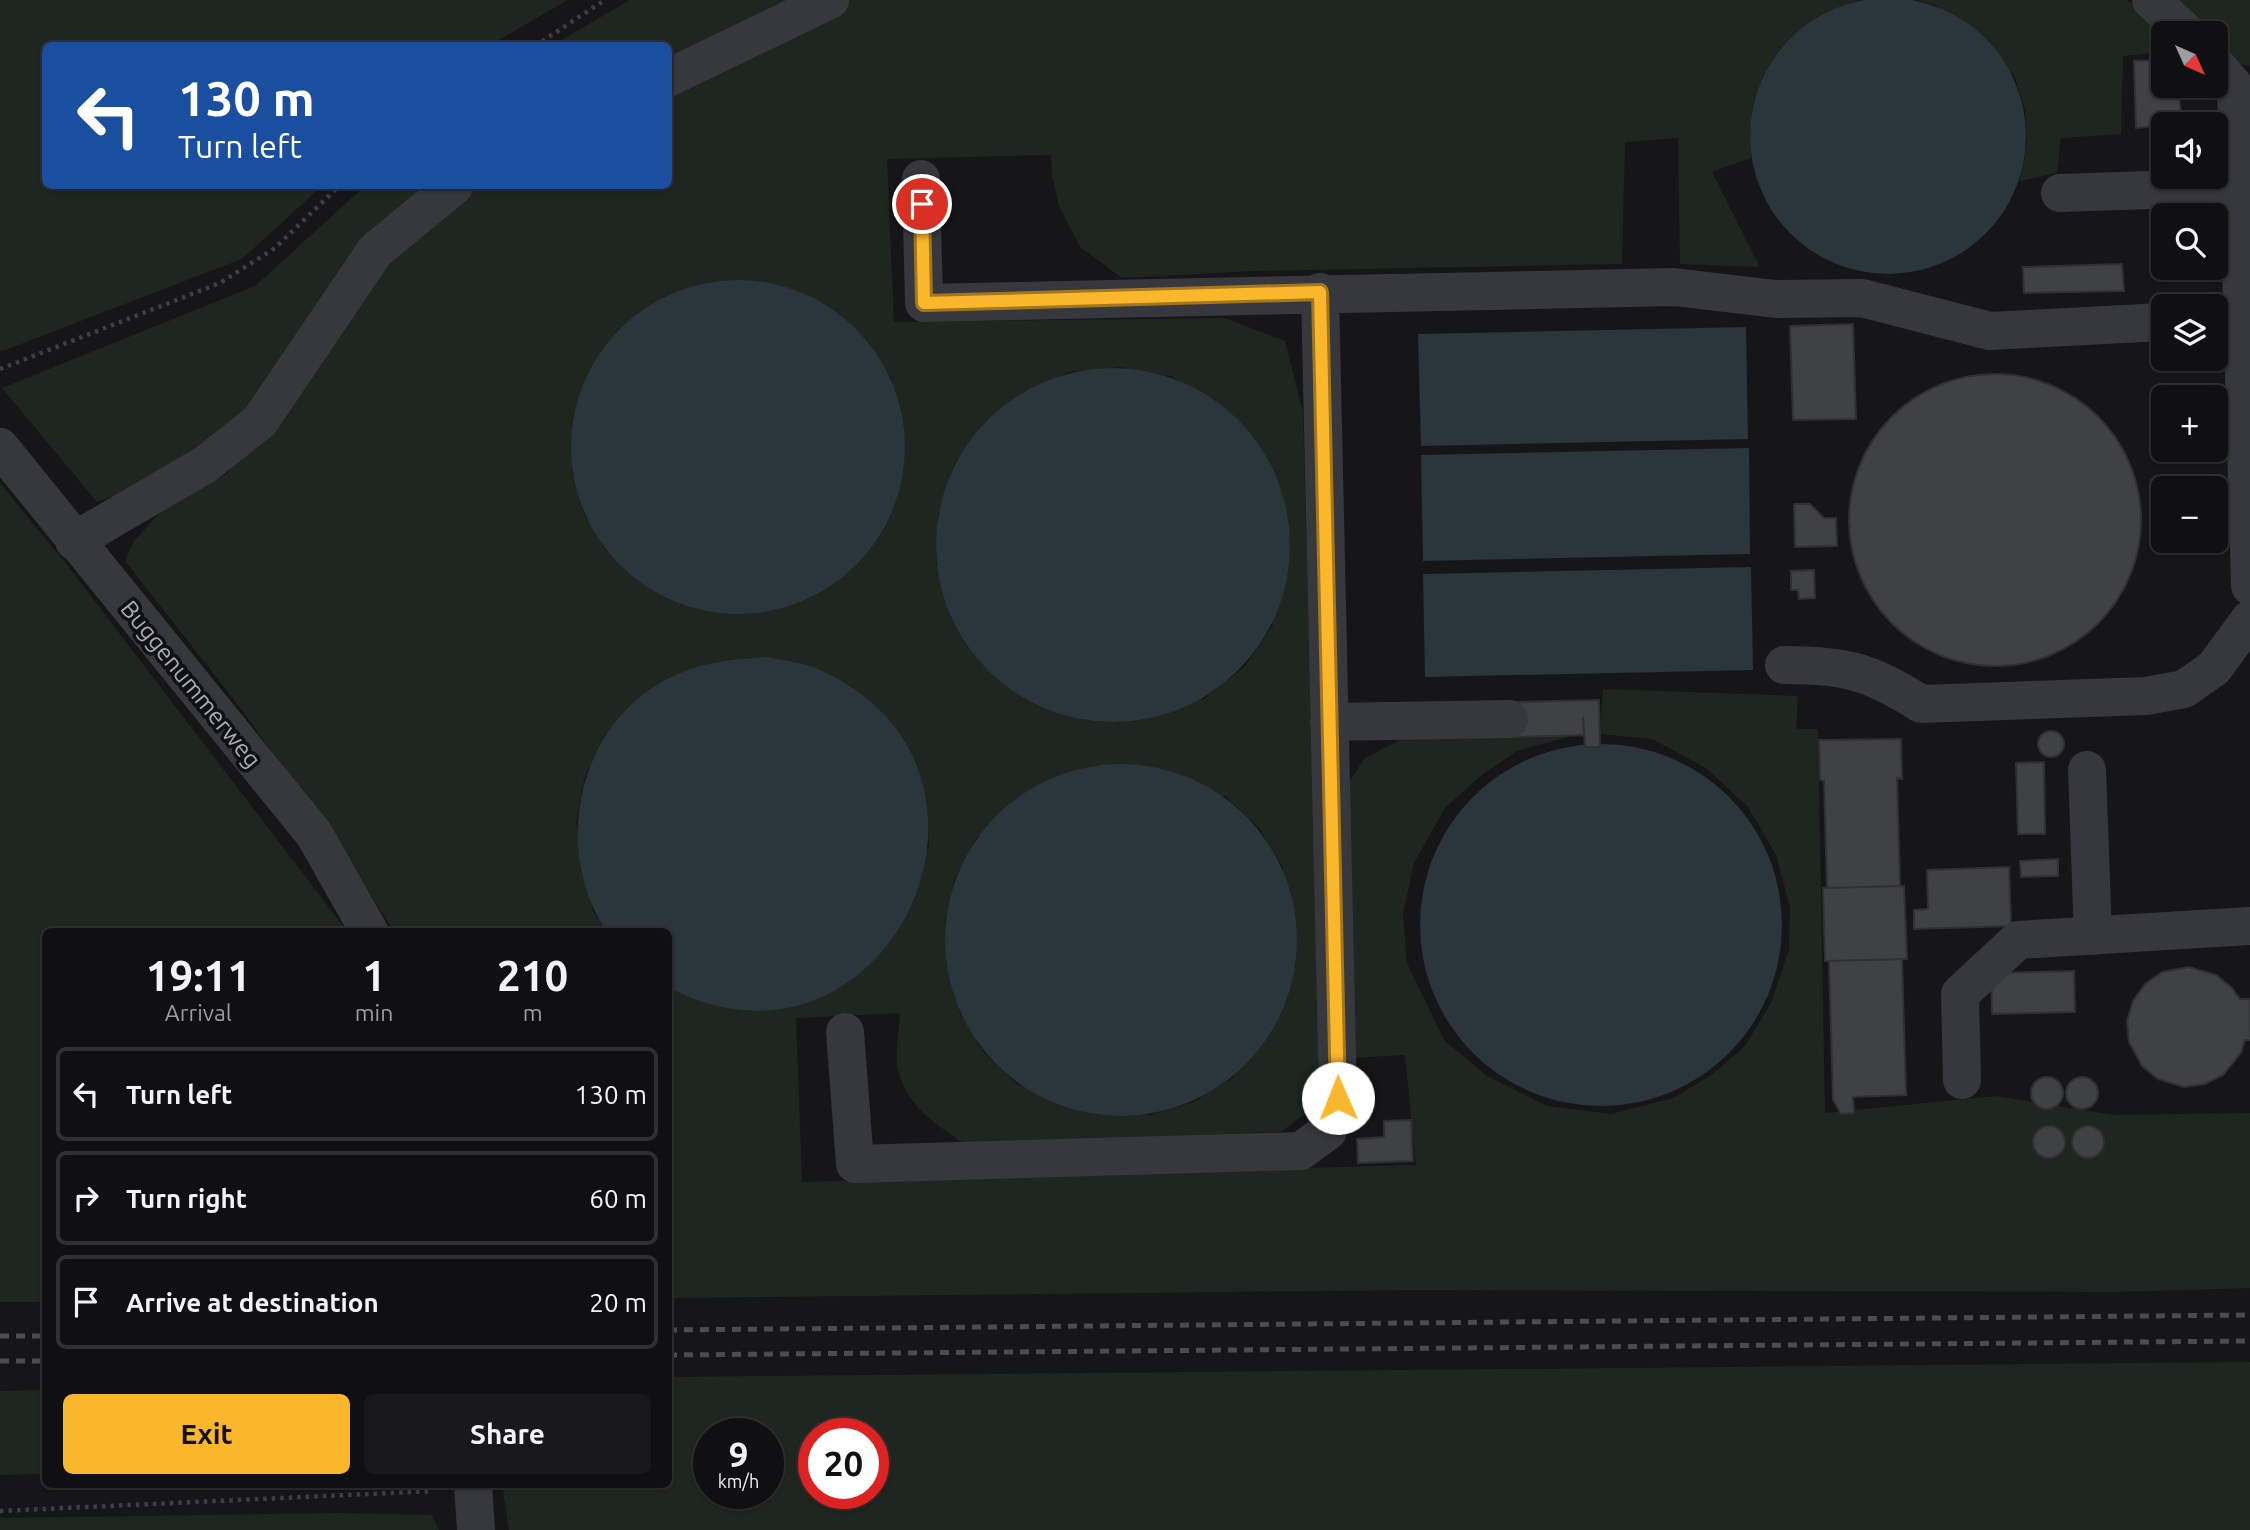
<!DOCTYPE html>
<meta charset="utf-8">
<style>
body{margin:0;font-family:Ubuntu,sans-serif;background:#19191b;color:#f1f3f6;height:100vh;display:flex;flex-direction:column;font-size:26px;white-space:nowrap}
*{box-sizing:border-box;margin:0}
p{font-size:23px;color:#9c9d9f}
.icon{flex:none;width:38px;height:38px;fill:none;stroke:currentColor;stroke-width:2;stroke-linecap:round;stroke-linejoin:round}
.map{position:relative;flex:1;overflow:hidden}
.drawer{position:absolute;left:42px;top:928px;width:630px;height:560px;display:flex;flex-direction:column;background:#101012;border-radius:10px;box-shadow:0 2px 5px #0004,0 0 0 2px #303032}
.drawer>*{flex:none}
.top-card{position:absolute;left:42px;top:42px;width:630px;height:147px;border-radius:10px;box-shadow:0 2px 5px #0004,0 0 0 2px #303032;background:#1a4fa0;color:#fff;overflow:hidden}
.needle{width:46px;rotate:135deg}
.tools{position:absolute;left:2151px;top:21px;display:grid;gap:14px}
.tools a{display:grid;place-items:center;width:77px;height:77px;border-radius:10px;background:#101012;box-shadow:0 2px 5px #0004,0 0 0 2px #303032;font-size:35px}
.speed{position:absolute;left:693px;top:1418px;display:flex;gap:14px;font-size:35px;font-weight:700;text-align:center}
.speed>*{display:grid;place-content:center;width:91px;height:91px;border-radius:50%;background:#101012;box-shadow:0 2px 5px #0004,0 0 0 2px #303032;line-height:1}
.speed small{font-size:18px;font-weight:400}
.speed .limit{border:10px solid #d22;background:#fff;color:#111}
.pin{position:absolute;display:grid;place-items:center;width:60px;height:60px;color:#fff;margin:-30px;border:4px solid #fff;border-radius:50%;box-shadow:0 2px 7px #0007}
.me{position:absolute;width:77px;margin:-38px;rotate:359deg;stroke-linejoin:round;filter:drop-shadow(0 0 5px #0008)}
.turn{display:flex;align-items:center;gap:24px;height:147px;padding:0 21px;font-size:32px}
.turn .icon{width:91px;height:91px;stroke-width:2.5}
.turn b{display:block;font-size:49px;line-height:60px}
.eta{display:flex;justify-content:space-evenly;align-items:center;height:119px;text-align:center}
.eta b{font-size:42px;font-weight:700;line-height:49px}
.action{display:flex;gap:14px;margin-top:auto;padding:14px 21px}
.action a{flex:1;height:80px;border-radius:10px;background:#fab72c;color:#111;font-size:28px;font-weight:700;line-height:80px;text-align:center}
.action a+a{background:#19191b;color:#f1f3f6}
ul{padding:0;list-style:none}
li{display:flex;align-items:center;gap:21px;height:94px;margin:0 14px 10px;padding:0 7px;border:4px solid #303032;border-radius:10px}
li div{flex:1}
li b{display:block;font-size:26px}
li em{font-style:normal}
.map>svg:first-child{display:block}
.green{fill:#1e261f;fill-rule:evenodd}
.water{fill:#2b353c}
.building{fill:#404145;stroke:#303034;stroke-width:2}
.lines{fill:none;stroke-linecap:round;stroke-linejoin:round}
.path{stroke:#3d3f44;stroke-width:4.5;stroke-dasharray:3.5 5;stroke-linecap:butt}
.minor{stroke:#37383d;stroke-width:38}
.rail{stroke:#4a4c52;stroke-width:5;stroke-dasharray:9 7;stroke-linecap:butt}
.route-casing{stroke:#a2771d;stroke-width:18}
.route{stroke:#fab72c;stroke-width:12}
.labels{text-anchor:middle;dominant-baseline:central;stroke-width:7;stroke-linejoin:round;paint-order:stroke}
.street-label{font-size:24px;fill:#a7acb9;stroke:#111113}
</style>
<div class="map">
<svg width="2250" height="1530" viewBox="0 0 2250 1530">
<rect width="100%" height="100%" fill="#161618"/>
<path class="green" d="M0,0H568L490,45L46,46V186H322L242,259L0,352Z
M630,0H805L669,67L668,46H551Z
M846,0H1860C1779,26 1749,75 1751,158L1712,172L1760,267L1680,264L1678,138L1625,142L1622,264L1253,271L1122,278L1080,247L1059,206L1052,176L1051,155L887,159L894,322L1225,318L1285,341L1303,412L1320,1078L1308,1111L1281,1132L966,1144C935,1125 901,1102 897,1062C896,1047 899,1029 900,1013L796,1018L802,1182L1416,1165L1405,1055L1350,1058L1346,786L1365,758L1404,738L1569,727V737L1517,751L1479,777L1445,808L1414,863L1403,913L1407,963L1444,1040L1487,1076L1547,1106L1611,1114L1673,1098L1710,1076L1745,1046L1771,1003L1789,950L1790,907L1776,855L1748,807L1706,768L1652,739L1600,734L1603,689L1798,696L1796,729H1818L1825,1113L1996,1096L2114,1115L2250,1113V1288L2116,1292L1416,1290L669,1298V988C710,1009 740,1010 785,1008L929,847L927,801L912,757L852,687L811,666L766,657L606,734L585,776L576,821L593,911L606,931H394L320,817L235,701L125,561L134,541L168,504L226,474L267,427L395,242L458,195L476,186H668L669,91ZM837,312L869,343L892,380L607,552L584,514L572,472ZM1120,367L1170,376L1215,399L1273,625L1244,667L1204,699L936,565L938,514L954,465L1023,392L1069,372ZM1225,796L1259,828L1283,867L1234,1077L1194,1102L1150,1115L1018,1085L984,1053L960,1013L945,923L955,878L977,837Z
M1915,0H2127L2146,14L2163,33V52L2123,56L2121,134L2061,138L2057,173L2020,181L2027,145L2025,109L2014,75L1936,5Z
M2177,0H2250V66L2233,63L2216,41V33H2209Z
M365,186H432L246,421L162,479L97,502L2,388L255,286Z
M0,483L71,570L347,931H46L45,1302H0Z
M2250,1362V1530H509L502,1484H668L669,1377ZM709,1433H768V1493H709ZM814,1433H873V1493H814Z
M45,1390V1474L0,1475V1391Z
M337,1513L432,1515L439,1530H0V1518Z"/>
<path class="water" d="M1750 136a138 138 0 1 1 276 0a138 138 0 1 1-276 0Z
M571 447a167 167 0 1 1 334 0a167 167 0 1 1-334 0Z
M1746,327L1748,439L1421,446L1418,334Z
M936 545a177 177 0 1 1 354 0a177 177 0 1 1-354 0Z
M1749,448L1750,554L1423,561L1421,455Z
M1751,567L1753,670L1425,677L1423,574Z
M766,657C781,660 799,662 813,667C1045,762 891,1101 669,988L668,931H606C550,845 579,716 678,674C707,661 735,659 766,657Z
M1420 925a181 181 0 1 1 362 0a181 181 0 1 1-362 0Z
M945 940a176 176 0 1 1 352 0a176 176 0 1 1-352 0Z"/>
<path class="building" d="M2163,60V86H2179L2181,124L2136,128L2134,61Z
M2122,264L2124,291L2024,293L2023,267Z
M1853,324L1856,419L1793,420L1790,326Z
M1849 520a146 146 0 1 1 292 0a146 146 0 1 1-292 0Z
M1794,504H1810L1824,518H1836L1837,546L1795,547Z
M1814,570L1815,598L1799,599L1798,590H1791V571Z
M1599,700L1600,747H1585L1583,717L1584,735L1516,737L1515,702Z
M2038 744a13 13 0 1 1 26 0a13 13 0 1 1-26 0Z
M1901,739L1902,779L1897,778L1900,886L1827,888L1824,781L1820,780L1819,740Z
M2044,762L2045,834H2018L2016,763Z
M2058,859V876L2021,877L2020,861Z
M2009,867L2011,926L1914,929V910L1928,909L1927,870Z
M1904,886L1907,959L1825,961L1823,888Z
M1902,959L1906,1095L1853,1097L1854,1113L1841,1114L1833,1100L1829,961Z
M2189,967L2216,975L2232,988L2240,999H2250V1040H2245L2241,1053L2223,1075L2205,1084L2184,1087L2158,1079L2142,1066L2129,1042L2127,1021L2133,1001L2145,984L2162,972Z
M2074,971L2075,1012L1992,1014L1991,973Z
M2031 1093a16 16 0 1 1 32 0a16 16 0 1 1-32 0Z
M2066 1093a16 16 0 1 1 32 0a16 16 0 1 1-32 0Z
M1411,1120L1413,1161L1358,1163L1357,1139L1384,1137V1121Z
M2072 1142a16 16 0 1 1 32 0a16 16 0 1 1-32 0Z
M2033 1142a16 16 0 1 1 32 0a16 16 0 1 1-32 0Z"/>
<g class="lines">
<path class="path" d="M535,46L605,0
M0,369L220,283L275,248L339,186
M0,1511L433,1491"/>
<path class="minor" d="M2151,0L2187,33
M2216,65L2236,88L2250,586
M668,78L830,0
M921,179L924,303L1674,287L1776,299L1862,298L1990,331L2163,322
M2060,193L2239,187
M0,447L314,834L369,931
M74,541L206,464L260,421L375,251L454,186
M1784,665C1844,665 1870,671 1921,704L2146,696L2184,689L2214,668L2250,619
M1329,722L1509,719
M2087,770L2093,936
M845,1032L855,1164L1301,1151L1328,1131L1338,1098L1320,292
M1962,1080L1960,994L2018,940L2250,926
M473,1484L476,1530"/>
<path class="rail" d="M668,1330L2250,1315
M0,1336H46
M668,1355L2250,1341
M0,1361H46"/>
</g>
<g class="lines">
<g class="route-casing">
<path id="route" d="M922,204L924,303L1320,292L1338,1098"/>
</g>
<use href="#route" class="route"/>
</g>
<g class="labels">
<g class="street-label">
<text transform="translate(191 684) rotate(51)">Buggenummerweg</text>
</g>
</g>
</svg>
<div class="tools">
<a><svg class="needle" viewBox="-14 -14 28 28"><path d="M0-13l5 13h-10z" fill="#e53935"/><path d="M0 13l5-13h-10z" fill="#9c9d9f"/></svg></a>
<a><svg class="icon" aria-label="sound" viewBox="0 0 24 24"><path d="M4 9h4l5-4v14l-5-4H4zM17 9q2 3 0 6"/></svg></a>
<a><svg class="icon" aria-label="search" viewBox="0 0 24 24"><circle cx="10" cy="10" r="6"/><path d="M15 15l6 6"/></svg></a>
<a><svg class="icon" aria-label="layers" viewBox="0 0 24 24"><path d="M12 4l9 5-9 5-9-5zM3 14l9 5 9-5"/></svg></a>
<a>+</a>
<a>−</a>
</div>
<div class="speed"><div>9<small>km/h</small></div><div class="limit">20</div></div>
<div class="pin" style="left:922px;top:204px;background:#d93025"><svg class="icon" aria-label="arrive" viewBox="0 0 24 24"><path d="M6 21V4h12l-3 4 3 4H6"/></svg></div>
<svg class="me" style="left:1338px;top:1098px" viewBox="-20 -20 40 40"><circle r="19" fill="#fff"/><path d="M0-13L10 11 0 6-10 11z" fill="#fab72c"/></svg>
<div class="top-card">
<div class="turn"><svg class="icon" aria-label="left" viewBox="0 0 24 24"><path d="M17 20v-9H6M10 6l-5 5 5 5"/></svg><div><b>130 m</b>Turn left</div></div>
</div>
<section class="drawer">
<div class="eta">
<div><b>19:11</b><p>Arrival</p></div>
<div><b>1</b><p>min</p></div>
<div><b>210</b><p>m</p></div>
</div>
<ul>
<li><svg class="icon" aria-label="left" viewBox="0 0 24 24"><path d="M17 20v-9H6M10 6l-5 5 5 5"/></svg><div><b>Turn left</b></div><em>130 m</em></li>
<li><svg class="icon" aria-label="right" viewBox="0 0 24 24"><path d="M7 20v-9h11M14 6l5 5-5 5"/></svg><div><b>Turn right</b></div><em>60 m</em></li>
<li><svg class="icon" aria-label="arrive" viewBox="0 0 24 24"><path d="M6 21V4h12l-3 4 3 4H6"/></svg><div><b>Arrive at destination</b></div><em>20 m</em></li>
</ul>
<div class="action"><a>Exit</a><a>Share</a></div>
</section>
</div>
